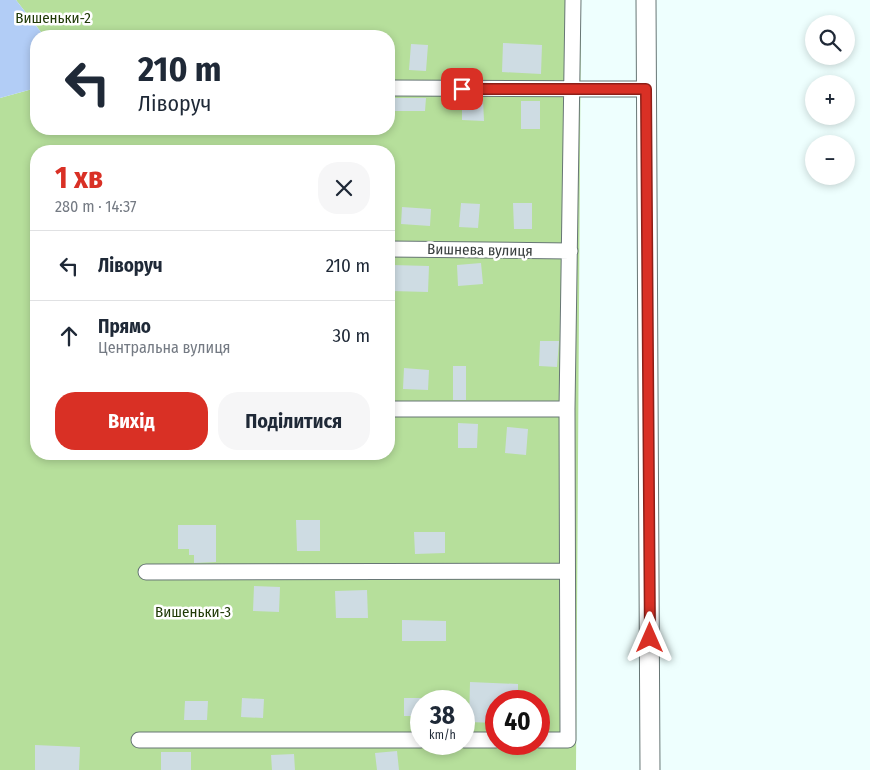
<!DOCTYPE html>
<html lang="uk">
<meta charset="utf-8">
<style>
body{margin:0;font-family:"Fira Sans Condensed",sans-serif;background:#f6f6f7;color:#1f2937;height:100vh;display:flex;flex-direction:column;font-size:19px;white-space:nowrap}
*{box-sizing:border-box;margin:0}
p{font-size:16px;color:#747a83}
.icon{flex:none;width:28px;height:28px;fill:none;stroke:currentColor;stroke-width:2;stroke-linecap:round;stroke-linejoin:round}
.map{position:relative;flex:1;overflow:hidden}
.drawer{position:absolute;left:30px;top:145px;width:365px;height:315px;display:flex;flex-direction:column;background:#fff;border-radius:20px;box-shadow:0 2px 8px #0003}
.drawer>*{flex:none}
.banner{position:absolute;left:30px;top:30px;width:365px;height:105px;border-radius:20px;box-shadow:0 2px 8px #0003;background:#fff;color:#1f2937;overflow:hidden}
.fabs{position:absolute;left:805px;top:15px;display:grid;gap:10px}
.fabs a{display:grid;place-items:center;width:50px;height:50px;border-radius:50%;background:#fff;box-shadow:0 2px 8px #0003;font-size:25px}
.speed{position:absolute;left:410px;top:690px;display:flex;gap:10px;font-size:25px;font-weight:700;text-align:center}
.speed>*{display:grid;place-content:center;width:65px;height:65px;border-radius:50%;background:#fff;box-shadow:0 2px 8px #0003;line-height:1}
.speed small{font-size:12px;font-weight:400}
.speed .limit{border:8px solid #d22;background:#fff;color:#111}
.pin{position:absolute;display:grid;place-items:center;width:42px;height:42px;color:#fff;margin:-21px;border-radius:10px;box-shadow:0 2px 8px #0006}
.me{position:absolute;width:55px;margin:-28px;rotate:0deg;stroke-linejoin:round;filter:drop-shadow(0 0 4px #0008)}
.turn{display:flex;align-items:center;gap:18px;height:105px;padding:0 25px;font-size:22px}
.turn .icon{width:65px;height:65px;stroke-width:2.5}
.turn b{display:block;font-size:35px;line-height:42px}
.round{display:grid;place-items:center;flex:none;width:52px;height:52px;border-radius:20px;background:#f6f6f7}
.summary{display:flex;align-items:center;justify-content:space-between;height:85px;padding:0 25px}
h1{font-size:30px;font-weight:700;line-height:38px;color:#d93025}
.primary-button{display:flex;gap:10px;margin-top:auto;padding:10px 25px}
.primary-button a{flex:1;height:58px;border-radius:20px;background:#d93025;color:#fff;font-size:20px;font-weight:700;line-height:58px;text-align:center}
.primary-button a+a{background:#f6f6f7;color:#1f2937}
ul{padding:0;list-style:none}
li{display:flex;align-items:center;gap:15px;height:70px;padding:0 25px;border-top:1px solid #e0e1e3}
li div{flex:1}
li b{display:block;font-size:19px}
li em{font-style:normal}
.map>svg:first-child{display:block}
.green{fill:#b6df9b;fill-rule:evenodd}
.water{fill:#b2cdf6}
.building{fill:#cedce3}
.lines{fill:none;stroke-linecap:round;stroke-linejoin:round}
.minor-casing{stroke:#677675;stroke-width:17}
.tertiary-casing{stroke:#677675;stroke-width:21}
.minor{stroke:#fff;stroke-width:15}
.tertiary{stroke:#fff;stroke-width:19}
.route-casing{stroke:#8d1f18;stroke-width:12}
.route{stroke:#d93025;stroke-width:9}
.labels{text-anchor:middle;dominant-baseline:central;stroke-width:5;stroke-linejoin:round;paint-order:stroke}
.park-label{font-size:15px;fill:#203a07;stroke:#fff}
.street-label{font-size:15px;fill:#363c3c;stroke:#fff}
</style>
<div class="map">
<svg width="870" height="770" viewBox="0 0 870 770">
<rect width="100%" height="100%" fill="#eefffe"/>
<path class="green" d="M16,0H581L576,770H0V98L36,88V129H389V36H44ZM36,151H389V454H36ZM421,701H464V744H421ZM496,701H539V744H496Z"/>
<path class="water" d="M0,0H16L44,36H36V88L0,98Z"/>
<path class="building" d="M503,43L542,45L541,74L502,72Z
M411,44L428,45L426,71L409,70Z
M389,98H426L425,111H389Z
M462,98L483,99L484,121L462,120Z
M521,101H540V129H521Z
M461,203L480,204L478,228L459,227Z
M513,203H532V229H514Z
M402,207L431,209L430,226L401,224Z
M481,263L483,284L458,286L457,265Z
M392,265L429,266L428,292L391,291Z
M540,341H559L557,367L539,366Z
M453,366H466V400H453Z
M404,368L429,370L428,390L403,389Z
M458,423L478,424L477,448H458Z
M507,427L528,429L526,455L505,453Z
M296,520H320V551H297Z
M178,525H216V562L194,563V555H189V549H178Z
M414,532H445V553L415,554Z
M254,586L280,587L279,612L253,611Z
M367,590L368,618H336L335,591Z
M402,620L446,621V641H402Z
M470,682L518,684V701H496V723L469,722Z
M242,698L264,699L263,718L241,717Z
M404,698H421V716H404Z
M185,701H208L207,720H184Z
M35,745L80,747L79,770H35Z
M397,751L399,770H377L375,753Z
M161,752H191V770H161Z
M294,754L295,770H272L271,755Z"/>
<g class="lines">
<g class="minor-casing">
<path id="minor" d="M389,88L646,89
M389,249L570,251
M389,409H567
M146,572L567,571
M139,740H421
M464,740H496
M539,740H568L567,409L573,0"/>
</g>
<g class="tertiary-casing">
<path id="tertiary" d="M646,0L650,770"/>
</g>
<use href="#minor" class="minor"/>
<use href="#tertiary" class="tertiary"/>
</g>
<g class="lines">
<g class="route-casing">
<path id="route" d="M462,89H646L650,638"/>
</g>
<use href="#route" class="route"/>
</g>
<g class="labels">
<g class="park-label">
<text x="53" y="18">Вишеньки-2</text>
<text x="193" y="612">Вишеньки-3</text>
</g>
<g class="street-label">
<text transform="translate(480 250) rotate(1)">Вишнева вулиця</text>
</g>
</g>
</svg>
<div class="fabs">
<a><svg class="icon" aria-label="search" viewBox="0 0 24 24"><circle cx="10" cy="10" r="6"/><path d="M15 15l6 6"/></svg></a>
<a>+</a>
<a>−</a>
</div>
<div class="speed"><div>38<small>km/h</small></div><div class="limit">40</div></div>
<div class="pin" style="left:462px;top:89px;background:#d93025"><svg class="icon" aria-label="arrive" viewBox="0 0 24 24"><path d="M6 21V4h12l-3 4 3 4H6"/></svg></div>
<svg class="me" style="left:650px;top:638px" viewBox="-20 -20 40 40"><path d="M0-17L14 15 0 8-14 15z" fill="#d93025" stroke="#fff" stroke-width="4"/></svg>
<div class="banner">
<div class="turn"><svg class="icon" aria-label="left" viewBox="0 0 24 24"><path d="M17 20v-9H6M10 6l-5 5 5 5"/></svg><div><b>210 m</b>Ліворуч</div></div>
</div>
<section class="drawer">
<div class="summary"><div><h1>1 хв</h1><p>280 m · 14:37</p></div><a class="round"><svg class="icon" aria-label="close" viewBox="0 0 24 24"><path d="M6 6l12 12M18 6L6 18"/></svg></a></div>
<ul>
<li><svg class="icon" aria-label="left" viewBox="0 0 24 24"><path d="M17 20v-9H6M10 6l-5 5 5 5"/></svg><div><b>Ліворуч</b></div><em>210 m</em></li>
<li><svg class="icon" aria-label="ahead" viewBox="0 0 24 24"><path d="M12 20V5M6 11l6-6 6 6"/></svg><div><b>Прямо</b><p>Центральна вулиця</p></div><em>30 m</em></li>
</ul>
<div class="primary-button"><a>Вихід</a><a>Поділитися</a></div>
</section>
</div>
